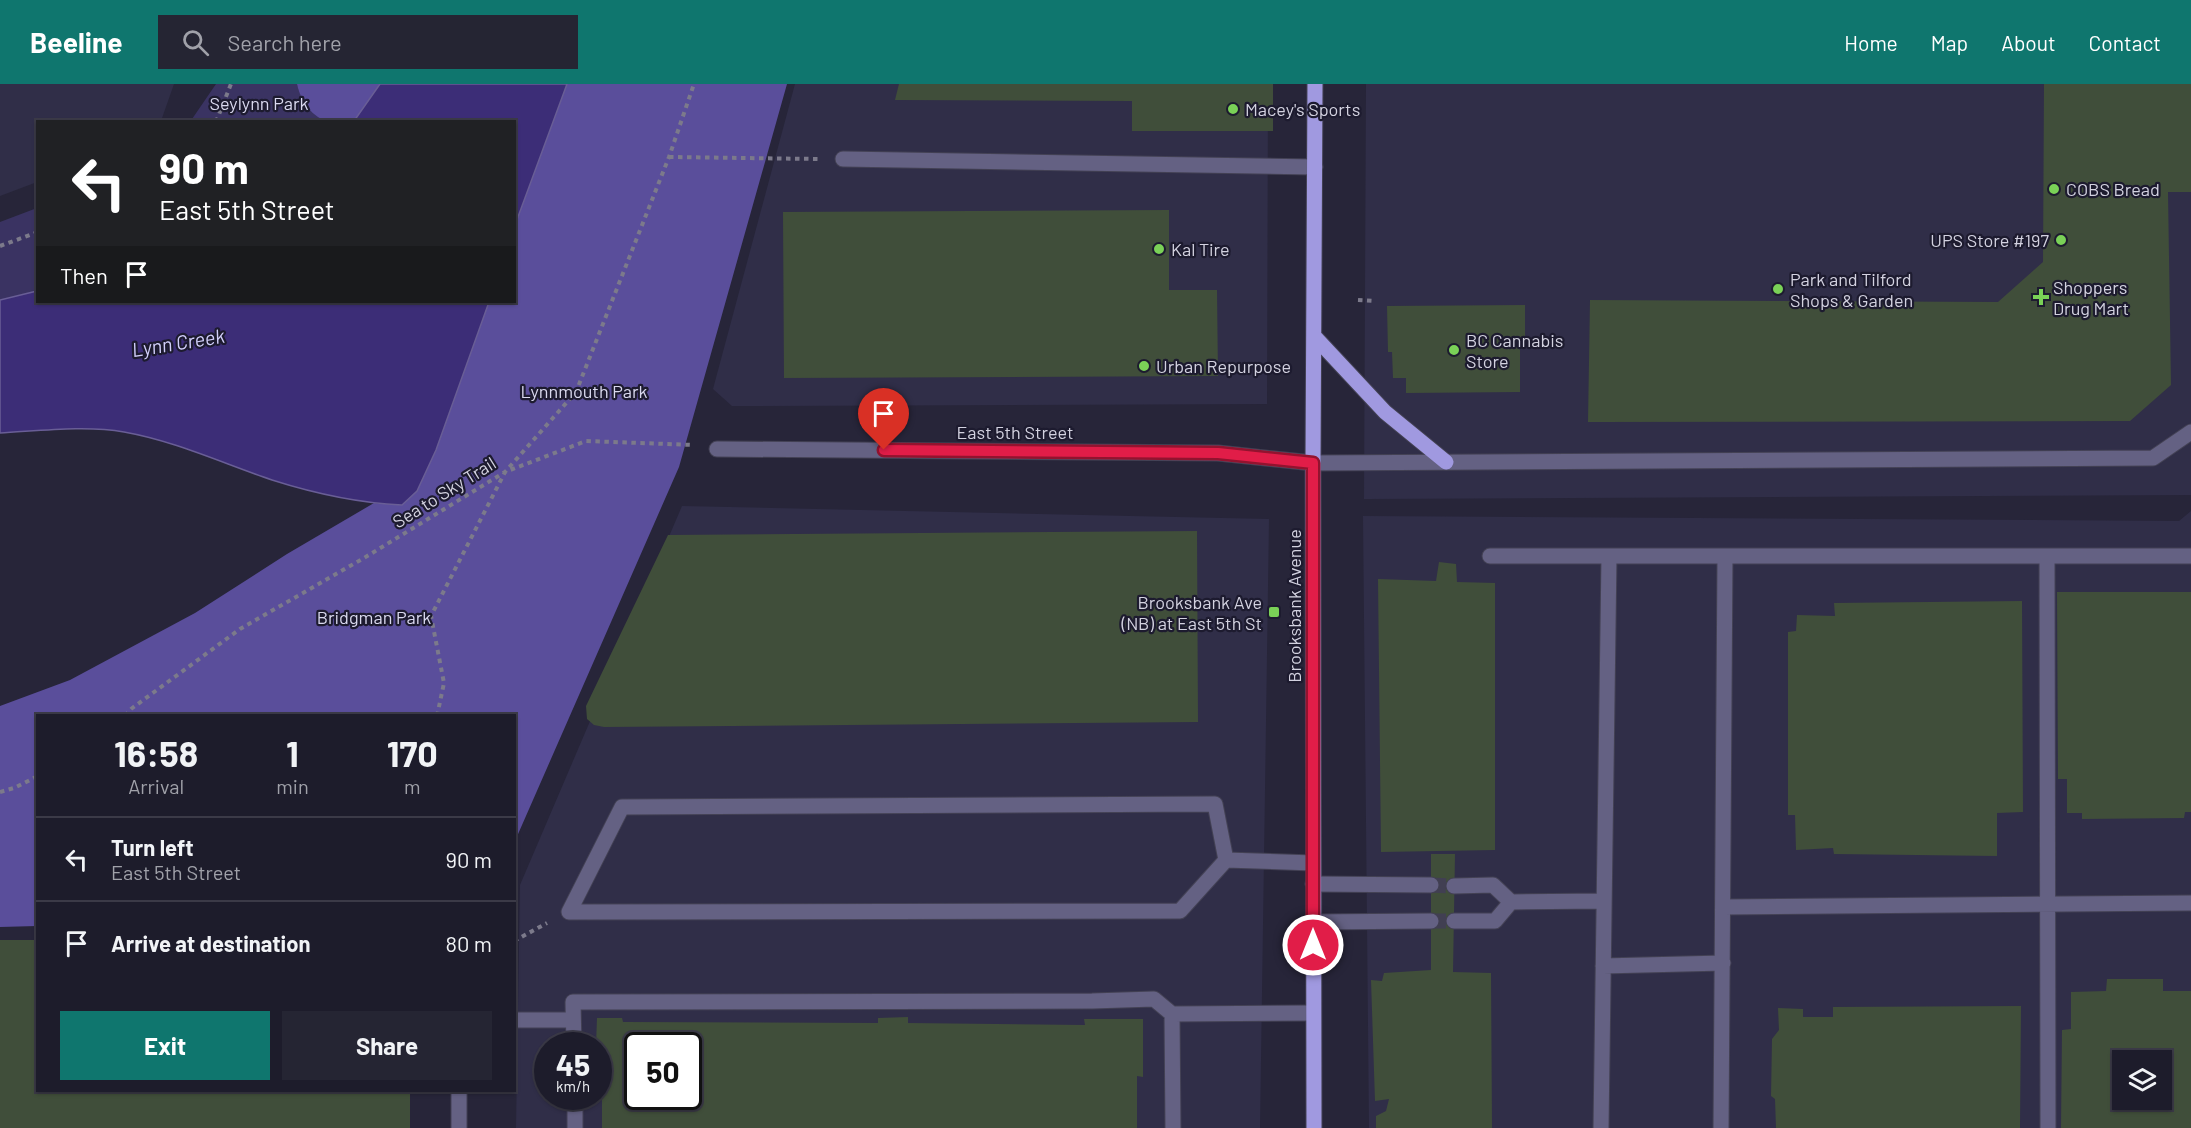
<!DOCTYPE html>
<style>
body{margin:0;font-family:Barlow,sans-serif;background:#252533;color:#f1f3f6;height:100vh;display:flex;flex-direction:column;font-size:22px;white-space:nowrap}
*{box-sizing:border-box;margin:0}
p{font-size:20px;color:#a0a1a9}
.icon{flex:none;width:33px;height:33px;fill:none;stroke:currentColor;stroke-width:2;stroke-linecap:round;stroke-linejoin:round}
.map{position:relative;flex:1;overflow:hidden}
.side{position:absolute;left:36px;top:630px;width:480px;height:378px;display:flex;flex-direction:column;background:#1d1c2b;border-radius:0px;box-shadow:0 2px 4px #0004,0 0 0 2px #3b3a47}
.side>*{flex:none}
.guide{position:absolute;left:36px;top:36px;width:480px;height:183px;border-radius:0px;box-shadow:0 2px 4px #0004,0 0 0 2px #3b3a47;background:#202124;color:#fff;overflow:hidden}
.buttons{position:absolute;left:2112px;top:966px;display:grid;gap:12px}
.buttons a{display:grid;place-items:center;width:60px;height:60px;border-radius:0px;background:#1d1c2b;box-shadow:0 2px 4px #0004,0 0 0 2px #3b3a47;font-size:30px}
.speed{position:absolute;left:534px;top:948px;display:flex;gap:12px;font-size:30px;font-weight:700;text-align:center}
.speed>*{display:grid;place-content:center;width:78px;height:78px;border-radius:50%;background:#1d1c2b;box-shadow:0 2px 4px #0004,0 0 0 2px #3b3a47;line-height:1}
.speed small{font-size:15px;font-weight:400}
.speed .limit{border:3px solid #111;border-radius:9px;background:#fff;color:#111}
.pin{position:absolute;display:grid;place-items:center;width:51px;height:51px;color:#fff;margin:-62px -26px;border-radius:50% 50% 50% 0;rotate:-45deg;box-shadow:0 0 6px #0007}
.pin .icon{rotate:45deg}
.me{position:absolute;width:66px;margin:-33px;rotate:0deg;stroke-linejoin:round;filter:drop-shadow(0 0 4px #0008)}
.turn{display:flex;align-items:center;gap:21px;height:126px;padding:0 24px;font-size:27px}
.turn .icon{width:78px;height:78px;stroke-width:2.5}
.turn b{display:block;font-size:42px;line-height:51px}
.then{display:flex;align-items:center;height:57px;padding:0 24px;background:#0003;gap:12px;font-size:22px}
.eta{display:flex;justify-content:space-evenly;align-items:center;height:102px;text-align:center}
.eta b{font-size:36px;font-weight:700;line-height:42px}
.action{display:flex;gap:12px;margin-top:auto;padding:12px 24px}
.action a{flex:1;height:69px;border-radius:0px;background:#0f766e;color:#fff;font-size:24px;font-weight:700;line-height:69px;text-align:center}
.action a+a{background:#252533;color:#f1f3f6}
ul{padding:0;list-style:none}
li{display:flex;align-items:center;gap:18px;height:84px;padding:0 24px;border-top:2px solid #3b3a47}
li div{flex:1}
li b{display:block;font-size:22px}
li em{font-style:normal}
header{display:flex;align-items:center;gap:36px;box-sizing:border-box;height:84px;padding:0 30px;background:#0f766e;color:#fff}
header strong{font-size:28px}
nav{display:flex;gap:33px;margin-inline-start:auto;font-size:21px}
.search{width:420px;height:54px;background:#252533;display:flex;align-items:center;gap:15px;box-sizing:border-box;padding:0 21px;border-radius:0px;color:#a0a1a9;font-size:22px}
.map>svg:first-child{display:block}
.built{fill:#302e48;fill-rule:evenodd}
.green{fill:#3a3362}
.forest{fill:#5a4e9b}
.water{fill:#3c2d77;stroke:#695e96;stroke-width:1.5}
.building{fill:#404e3a;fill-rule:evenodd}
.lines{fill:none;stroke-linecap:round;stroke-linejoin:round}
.minor-tunnel{stroke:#413f52;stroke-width:15;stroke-dasharray:15 8;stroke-linecap:butt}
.minor-casing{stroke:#434154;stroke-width:17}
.major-casing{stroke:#434154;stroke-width:17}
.path{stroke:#7c7a8b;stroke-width:4;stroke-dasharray:4.5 4.5;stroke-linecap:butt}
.minor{stroke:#646183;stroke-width:15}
.major{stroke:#a099e0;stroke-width:15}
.route-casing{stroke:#92132f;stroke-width:15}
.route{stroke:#e11d48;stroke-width:10}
.poi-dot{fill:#7ad157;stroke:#1d1b2f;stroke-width:2}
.labels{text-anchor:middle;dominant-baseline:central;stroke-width:4.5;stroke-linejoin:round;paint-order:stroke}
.park-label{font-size:18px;fill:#dad9ef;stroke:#1d1b2f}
.poi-label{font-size:18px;fill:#d3d2e0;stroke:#1d1b2f;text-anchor:start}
.street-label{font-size:18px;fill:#d3d2e0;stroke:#1d1b2f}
.water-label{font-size:20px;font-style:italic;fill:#d2cffb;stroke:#1d1b2f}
</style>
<header>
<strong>Beeline</strong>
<div class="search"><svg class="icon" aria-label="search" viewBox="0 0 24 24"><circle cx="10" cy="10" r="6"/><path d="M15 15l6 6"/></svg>Search here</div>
<nav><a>Home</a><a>Map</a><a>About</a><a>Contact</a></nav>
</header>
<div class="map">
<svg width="2191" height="1044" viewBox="0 0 2191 1044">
<rect width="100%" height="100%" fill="#272539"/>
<path class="built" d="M0,0H174L161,37L38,38L37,98L0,112Z
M795,0H1268L1267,320L732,322L713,305Z
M1366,0H2191V411L1364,415Z
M682,422L1269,435L1260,1044H516L520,801ZM548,962H598V1012H548ZM638,962H688V1012H638Z
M2191,427V1044H1369L1363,432L2179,437ZM2122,976H2162V1016H2122Z"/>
<path class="green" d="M216,0H297C301,18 312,29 328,37L190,38Z
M37,124V207L0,216V138Z"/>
<path class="forest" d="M297,0H380L354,37C346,38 338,39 330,38C313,35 300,16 297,0Z
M567,0H787L679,383L515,757L514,632H38L37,842L0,843V622L70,596L195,529L287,470L374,419L402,421L417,407L436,366L489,218H514L515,141Z"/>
<path class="water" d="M380,0H567L515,141L514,38L354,37Z
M37,207L38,218H489L436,366L417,407L402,421C358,419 313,409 272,396C222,379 175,357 124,348C86,341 38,347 0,349V216Z"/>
<path class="building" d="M899,0H1273V47H1132V17L895,16Z
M2044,0H2191V108H2168L2171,301L2130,337L1588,338L1590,216L1998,218L2043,178Z
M1169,126V206H1217L1218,292L784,294L783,128Z
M1525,221V264H1520V308L1406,309V294H1393L1392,268H1388L1387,222Z
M1197,447L1198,638L604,643L594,641L587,635L586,622L668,451Z
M1439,478L1456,480L1457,498L1495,499V766L1381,768L1378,495L1436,497Z
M2057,508H2191V728H2185L2184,734L2082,735V729H2067V695H2058Z
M2022,517L2023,728L1997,729V772L1834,770L1833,764L1796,766L1795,731H1788V548L1796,547L1797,531L1835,532L1834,519Z
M1431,770H1455L1453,888L1491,889L1492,1044H1376V1032L1386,1027L1389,1015L1375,1017L1371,896L1382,897L1384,889L1431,886Z
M0,856H38V1006H410V1044H0Z
M2107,895H2163V907H2191V1044H2061L2062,946L2071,945V908L2106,907ZM2122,976H2162V1016H2122Z
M2021,922L2020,1044H1776L1775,1015L1771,1012L1772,955L1779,946L1778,924L1803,925V933H1833V923Z
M908,933V939L1085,941L1084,935H1143V993L1137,992V1044H602V961H596L597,934H622L623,938L878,939V934ZM638,962H688V1012H638Z"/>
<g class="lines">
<path class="minor-tunnel" d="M1431,801L1454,802
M1431,837H1454"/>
<g class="minor-casing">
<path id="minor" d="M843,75L1315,83
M717,365L1218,369L1313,379L2153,374L2191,348
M1490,472H2191
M2047,472L2048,1044
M1226,776L1180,827L569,828L622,723L1215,720L1226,776L1313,779
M1313,800L1431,801
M1454,802L1493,801L1511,818L1604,817
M1723,823L2191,819
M1454,837H1495L1511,818
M1313,838L1431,837
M1603,882L1723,879
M1172,930L1173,1044
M514,936H573
M574,962L573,918L1092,917L1154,915L1172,930L1313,929
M459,1006V1044
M575,1012V1044
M1601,1044L1609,472
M1721,1044L1725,472"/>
</g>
<g class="major-casing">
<path id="major" d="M1314,252L1385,328L1446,378
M1314,1044L1313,379L1315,0"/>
</g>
<path class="path" d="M216,38L231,0
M669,73L818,75
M0,162L38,148
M1358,216L1374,217
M125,632L131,625L240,545L364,474L505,388L576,308L669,73L694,0
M437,632L444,599L431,532L505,388L586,357L694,361
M0,708L14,704L38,692
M514,857L547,839"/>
<use href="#minor" class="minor"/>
<use href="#major" class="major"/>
</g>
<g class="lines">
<g class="route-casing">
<path id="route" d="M884,366L1218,369L1313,379V861"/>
</g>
<use href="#route" class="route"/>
</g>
<g class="poi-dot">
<circle cx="1233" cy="25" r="6"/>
<circle cx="2054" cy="105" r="6"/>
<circle cx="2061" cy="156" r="6"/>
<circle cx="1159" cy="165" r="6"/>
<circle cx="1778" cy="205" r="6"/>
<path d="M2038 204h6v6h6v6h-6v6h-6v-6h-6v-6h6z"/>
<circle cx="1454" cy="266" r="6"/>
<circle cx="1144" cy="282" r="6"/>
<rect x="1268" y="522" width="12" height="12" rx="3"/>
</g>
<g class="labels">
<g class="park-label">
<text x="259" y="19">Seylynn Park</text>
<text x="584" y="307">Lynnmouth Park</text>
<text x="374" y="533">Bridgman Park</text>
</g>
<g class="poi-label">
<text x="1245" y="25">Macey's Sports</text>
<text x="2066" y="105">COBS Bread</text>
<text x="2049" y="156" text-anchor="end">UPS Store #197</text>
<text x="1171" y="165">Kal Tire</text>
<text x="1790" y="195">Park and Tilford<tspan x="1790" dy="21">Shops &amp; Garden</tspan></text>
<text x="2053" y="203">Shoppers<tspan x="2053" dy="21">Drug Mart</tspan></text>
<text x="1466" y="256">BC Cannabis<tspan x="1466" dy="21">Store</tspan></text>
<text x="1156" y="282">Urban Repurpose</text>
<text x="1262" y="518" text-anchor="end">Brooksbank Ave<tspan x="1262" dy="21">(NB) at East 5th St</tspan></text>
</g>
<g class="street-label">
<text x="1015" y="348">East 5th Street</text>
<text transform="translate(444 408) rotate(-32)">Sea to Sky Trail</text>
<text transform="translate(1294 522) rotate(-90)">Brooksbank Avenue</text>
</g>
<g class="water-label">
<text transform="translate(178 258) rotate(-9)">Lynn Creek</text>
</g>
</g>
</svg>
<div class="buttons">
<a><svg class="icon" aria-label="layers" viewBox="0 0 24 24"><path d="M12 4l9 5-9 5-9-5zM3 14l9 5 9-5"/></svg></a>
</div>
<div class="speed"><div>45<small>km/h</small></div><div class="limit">50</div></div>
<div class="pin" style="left:884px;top:366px;background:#d93025"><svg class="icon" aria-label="arrive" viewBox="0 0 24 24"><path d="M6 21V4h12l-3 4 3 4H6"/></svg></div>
<svg class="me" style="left:1313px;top:861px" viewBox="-20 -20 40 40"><circle r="17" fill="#e11d48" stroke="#fff" stroke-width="3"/><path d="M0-11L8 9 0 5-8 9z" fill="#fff"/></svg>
<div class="guide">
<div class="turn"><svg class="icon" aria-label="left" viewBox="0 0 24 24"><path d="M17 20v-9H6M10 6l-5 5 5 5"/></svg><div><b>90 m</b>East 5th Street</div></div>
<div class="then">Then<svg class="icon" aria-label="arrive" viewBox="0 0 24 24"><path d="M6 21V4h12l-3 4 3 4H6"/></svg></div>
</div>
<section class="side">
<div class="eta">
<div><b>16:58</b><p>Arrival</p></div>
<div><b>1</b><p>min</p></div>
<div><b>170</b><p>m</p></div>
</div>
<ul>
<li><svg class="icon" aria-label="left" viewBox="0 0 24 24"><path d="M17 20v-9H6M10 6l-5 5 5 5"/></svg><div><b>Turn left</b><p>East 5th Street</p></div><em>90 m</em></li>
<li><svg class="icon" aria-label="arrive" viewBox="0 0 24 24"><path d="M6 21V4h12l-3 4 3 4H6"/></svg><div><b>Arrive at destination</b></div><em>80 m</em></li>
</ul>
<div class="action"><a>Exit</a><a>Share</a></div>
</section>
</div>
